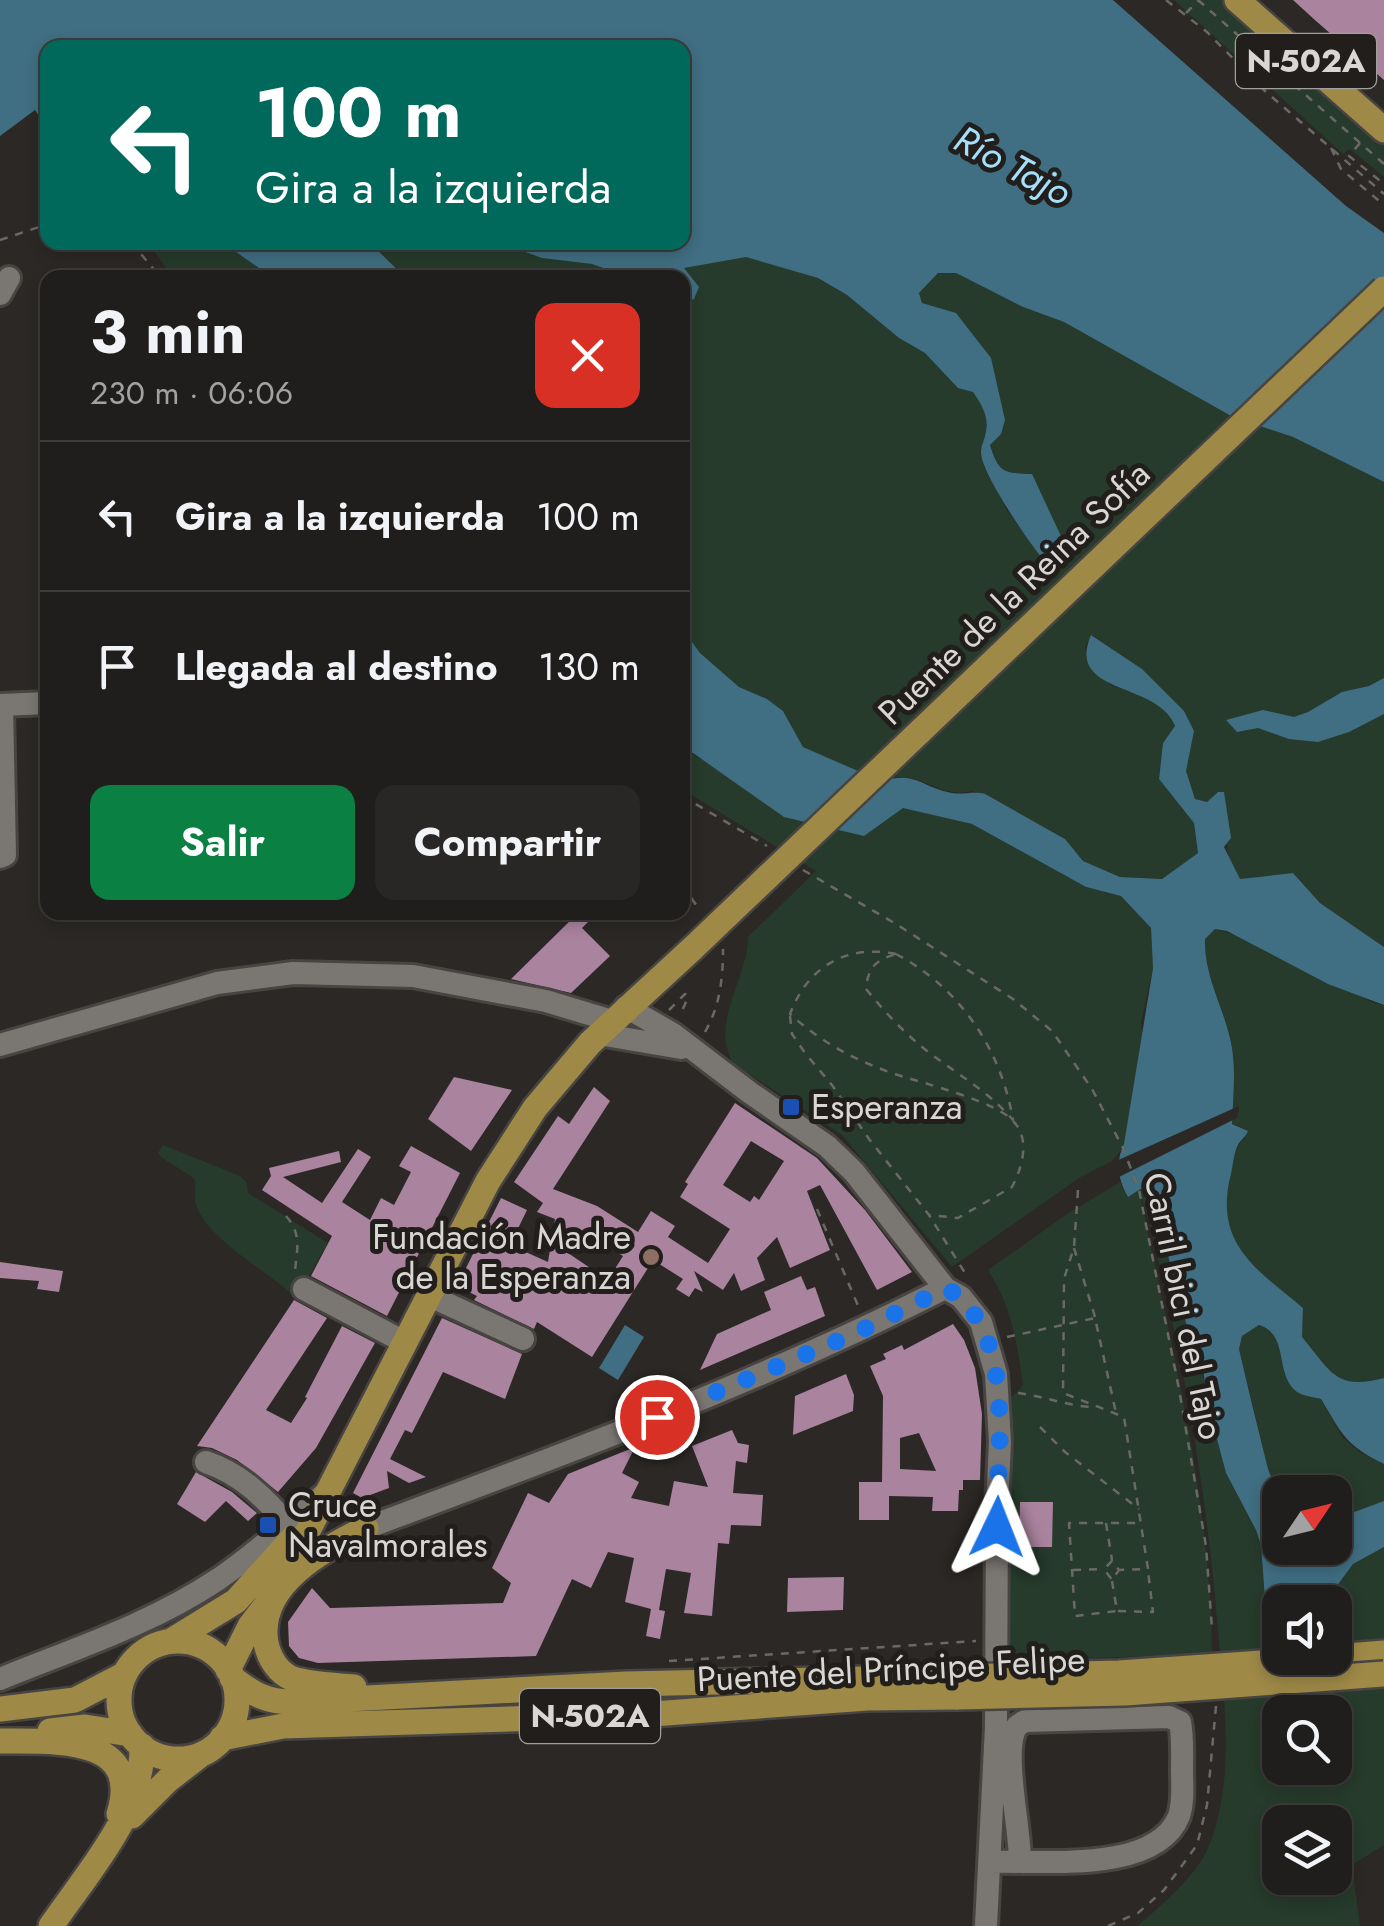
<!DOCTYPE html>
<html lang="es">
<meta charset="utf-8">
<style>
body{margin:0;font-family:Jost,sans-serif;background:#282725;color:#f1f3f6;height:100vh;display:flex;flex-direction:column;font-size:38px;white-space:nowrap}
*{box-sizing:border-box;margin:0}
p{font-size:32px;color:#a2a2a3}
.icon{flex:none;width:55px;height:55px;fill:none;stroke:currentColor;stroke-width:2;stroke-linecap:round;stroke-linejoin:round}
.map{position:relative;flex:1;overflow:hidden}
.drawer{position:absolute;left:40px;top:270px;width:650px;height:650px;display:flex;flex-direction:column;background:#201e1c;border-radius:20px;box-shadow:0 5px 15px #0003,0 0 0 2px #3d3c3b}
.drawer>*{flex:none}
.top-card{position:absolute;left:40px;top:40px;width:650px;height:210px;border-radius:20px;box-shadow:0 5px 15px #0003,0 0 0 2px #3d3c3b;background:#00695c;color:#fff;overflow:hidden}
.needle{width:65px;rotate:55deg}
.buttons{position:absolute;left:1262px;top:1475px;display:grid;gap:20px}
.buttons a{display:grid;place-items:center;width:90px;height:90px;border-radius:20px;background:#201e1c;box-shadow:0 5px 15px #0003,0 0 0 2px #3d3c3b;font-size:50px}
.pin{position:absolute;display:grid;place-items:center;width:85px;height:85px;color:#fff;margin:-42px;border:5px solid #fff;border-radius:50%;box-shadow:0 2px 10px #0007}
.me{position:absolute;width:110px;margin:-55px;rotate:2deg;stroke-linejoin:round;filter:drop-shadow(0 0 8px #0008)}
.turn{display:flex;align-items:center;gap:35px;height:210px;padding:0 50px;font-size:45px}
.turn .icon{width:130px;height:130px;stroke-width:2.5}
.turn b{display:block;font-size:70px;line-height:85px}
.round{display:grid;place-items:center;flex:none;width:105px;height:105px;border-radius:20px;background:#282725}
.headline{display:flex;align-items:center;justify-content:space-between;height:170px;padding:0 50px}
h1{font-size:60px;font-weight:700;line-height:75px}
.cta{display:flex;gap:20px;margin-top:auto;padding:20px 50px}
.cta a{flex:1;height:115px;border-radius:20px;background:#0b8043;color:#fff;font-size:40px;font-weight:700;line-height:115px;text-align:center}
.cta a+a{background:#282725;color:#f1f3f6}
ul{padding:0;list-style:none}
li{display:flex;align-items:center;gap:30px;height:150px;padding:0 50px;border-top:2px solid #3d3c3b}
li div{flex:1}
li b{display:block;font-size:38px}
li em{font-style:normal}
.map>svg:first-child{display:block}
.green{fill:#263b2c;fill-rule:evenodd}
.water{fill:#406e82}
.pier{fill:#2b2825}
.building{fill:#aa839e;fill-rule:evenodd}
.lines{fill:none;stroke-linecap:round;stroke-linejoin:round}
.minor-casing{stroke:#474441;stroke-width:28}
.major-casing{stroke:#474441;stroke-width:30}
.path{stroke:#6b6966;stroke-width:2.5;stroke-dasharray:8 8;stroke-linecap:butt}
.minor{stroke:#7a7672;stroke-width:22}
.major{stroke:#9e8947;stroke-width:25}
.major-bridge-casing{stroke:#474441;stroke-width:30;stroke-linecap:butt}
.major-bridge{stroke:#9e8947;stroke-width:25}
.route{stroke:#1a73e8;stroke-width:18;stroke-dasharray:0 32.4}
.transit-dot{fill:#1a4fb4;stroke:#221e1b;stroke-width:4}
.education-dot{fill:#8d6e63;stroke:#221e1b;stroke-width:4}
.labels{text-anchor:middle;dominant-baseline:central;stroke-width:10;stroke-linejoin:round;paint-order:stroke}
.shield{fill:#221e1b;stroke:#a2a09c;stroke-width:2.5}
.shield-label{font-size:32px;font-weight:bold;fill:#d9d7d4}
.street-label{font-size:35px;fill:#d9d7d4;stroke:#221e1b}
.poi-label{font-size:35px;fill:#d9d7d4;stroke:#221e1b;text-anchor:start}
.water-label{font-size:38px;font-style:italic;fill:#a4e0fc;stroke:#221e1b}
</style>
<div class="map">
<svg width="1384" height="1926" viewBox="0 0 1384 1926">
<rect width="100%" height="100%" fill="#2b2825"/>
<path class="green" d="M1174,0H1224L1384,140V177L1350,149L1343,154Z
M148,243H223L272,277H173Z
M371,243H500L542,258L592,264L628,277H405Z
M746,256L818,278L847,295L899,338L925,353L958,387L973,392L987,415V431L980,453L985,469L1008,512L1042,558L1063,539L1053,525L1032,475C1003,473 999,473 990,444L1001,434L956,314L922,303L919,293L938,273H956L1023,307L1064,322L1233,416L1293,437L1384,482V947L1320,903L1293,873L1240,879C1216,851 1236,823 1218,792L1207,802L1195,799L1186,771L1184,711L1142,669L1092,635L1085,648L1110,685L1143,696L1169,712L1175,726L1163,743L1159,779L1194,823L1198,853L1162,879L1120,877L1083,861L1065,839L1041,825L972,791C934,800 921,766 881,781L803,747L783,711L767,699L739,687L700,653L682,628V303L694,299L683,268Z
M682,746L698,758L972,824L1086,887L1121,896L1151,928L1153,968L1141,1023L1195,1342L1226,1473L1256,1530L1261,1545L1265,1599L1280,1612V1658H1335V1602H1325L1353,1564L1384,1547V1845L1352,1865L1360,1926H1137C1159,1908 1197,1875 1208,1848C1236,1781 1224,1700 1218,1630C1209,1524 1194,1420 1171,1315C1158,1258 1147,1202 1123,1148L1112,1161L1079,1178L952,1267L842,1135L734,1064C708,1025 748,979 748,937L816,871L683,790ZM1280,1712H1335V1768H1280ZM1280,1822H1335V1878H1280Z
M1215,929L1243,937L1374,1003L1384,1005V1378C1335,1391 1331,1371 1302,1337L1303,1308C1254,1268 1213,1242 1231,1172C1234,1158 1235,1146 1246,1137V1130L1232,1123C1233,1095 1237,1065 1230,1037C1222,1004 1204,974 1205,939Z
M163,1145L240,1176L247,1183L248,1193L328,1243L296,1298C270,1272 202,1237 195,1201C194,1193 196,1186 194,1178L162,1158L158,1153Z
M1120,1182L1128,1197L1139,1190C1170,1342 1211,1498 1212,1653L1005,1662L1010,1399L1023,1385C1017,1343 1012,1307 988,1270L1067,1214Z
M1259,1325C1280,1333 1282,1356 1285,1375L1321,1399L1342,1437L1361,1453L1384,1464V1501L1335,1519V1492H1280V1498L1268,1469L1239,1349L1242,1336Z"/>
<path class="water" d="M0,0H1113L1346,206L1384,233V482L1293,437L1233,417L1064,322L1023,307L956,273H938L919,293L922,303L956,313L991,358L1005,420L1001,434L990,445C999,473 1003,473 1032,474L1067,549L1058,567L1050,568C1034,550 980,473 981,452C981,446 984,441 985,436C990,418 983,407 973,392L958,388L925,353L899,338L847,295L818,278L746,257L684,268L699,287L694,299L683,303L682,278L628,277L592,264L542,258L500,243L682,242V48H48L47,128L35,110L0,136Z
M223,243H370L405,277H272Z
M682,628L700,653L739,687L767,699L783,711L803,747L881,781C917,771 919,786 952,793C963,795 973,791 985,794L1065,839L1083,861L1120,877L1162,879L1198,853L1194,823L1159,779L1163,743L1175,726C1158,681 1065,696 1091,635L1142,669L1184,711L1194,731L1186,771L1195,799L1207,802L1218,792H1224L1231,838L1224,847L1240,879L1293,873L1320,903L1384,947V1005L1328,984L1227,931L1215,929L1205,939C1204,975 1222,1004 1230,1038C1237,1067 1233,1095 1232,1124L1248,1131C1246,1136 1242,1139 1239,1143C1234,1151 1233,1165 1231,1174C1213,1243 1256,1269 1303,1308L1302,1337C1331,1371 1335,1391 1384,1378V1464C1345,1445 1342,1434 1321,1399C1314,1397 1303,1396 1297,1392C1274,1375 1290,1335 1259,1325L1242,1336L1239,1349L1251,1400L1268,1469L1280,1498V1548H1335V1519L1384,1501V1547L1353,1564L1325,1602H1280V1612L1265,1599L1261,1545L1256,1530L1226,1473L1208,1405L1203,1369L1189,1334L1150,1188L1147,1185L1128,1197C1118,1179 1115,1163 1124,1144L1153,968L1151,928L1121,896L1086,887L972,824L903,808L864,836L784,817L683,746Z
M1384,678V714L1349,732L1318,742L1289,739L1258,728L1237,732L1226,720L1263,710L1294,717L1308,712L1342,692L1369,686Z
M625,1325L644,1337L618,1380L599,1368Z"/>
<path class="pier" d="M1239,1106L1237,1118L1115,1179L1114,1162Z"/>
<path class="building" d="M1293,0H1384V80L1316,21Z
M579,912H598L582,928L610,956L571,993L511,979Z
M454,1077L512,1090L471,1151L428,1119Z
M594,1087L610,1101L553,1189L597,1206L638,1232L651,1211L675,1226L668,1237L708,1263L730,1229L680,1197L688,1184L685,1182L735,1103L817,1158L865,1210L912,1272L877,1290L820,1185L807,1191L830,1250L790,1268L777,1237L757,1258L765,1280L741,1291L734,1273L723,1290L694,1271L703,1292L695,1288L689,1297L676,1289L683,1279L653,1260L592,1357L537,1322L534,1329L474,1300L477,1296L457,1286L501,1198L527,1210L510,1245L548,1262L555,1219L537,1212L543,1203L514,1182L558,1116L569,1124ZM751,1141L784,1161L759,1200L754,1196L750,1202L723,1185ZM582,1231L623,1256L608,1280L568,1253Z
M411,1146L460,1173L387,1316L311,1276L332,1236L262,1190L271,1176L269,1168L339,1151L341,1162L283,1177L322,1203L358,1149L371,1157L342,1202L370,1220L381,1198L394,1205L411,1172L399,1166Z
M0,1262L63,1271L59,1292L37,1289L39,1281L0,1278Z
M801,1276L807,1290L815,1287L825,1316L700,1370L717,1334L771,1310L764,1292Z
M294,1300L327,1318L266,1410L291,1423L307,1398L305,1397L342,1326L375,1343L316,1448L278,1492L237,1460L212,1448L197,1446Z
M442,1318L522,1354L505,1399L443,1372L412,1433L405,1430L390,1459L426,1477L409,1483L387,1471L389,1488L362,1498L353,1493Z
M953,1324L964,1340L975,1368L982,1414L980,1480H963V1490H959L958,1511H932L933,1497L889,1496V1520H859V1482H882L883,1396L870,1366L886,1359L883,1354L902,1345L904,1350ZM919,1433L936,1471L900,1469V1438Z
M846,1374L854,1395L853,1411L793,1435L795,1396Z
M732,1430L738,1443L749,1445L747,1463L736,1461L733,1493L763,1495L761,1526L731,1525L729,1544L718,1543L712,1616L684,1613L691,1573L666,1569L659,1610L665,1611L660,1639L646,1636L651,1609L625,1602L634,1558L608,1552L591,1588L572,1579L536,1656L318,1663L299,1658L289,1646L288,1622L312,1588L330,1608L503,1603L511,1583L492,1568L528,1493L549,1503L568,1474L635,1447L622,1473L639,1482L631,1498L669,1506L674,1481L708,1487L692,1446Z
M196,1472L232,1492L257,1513L248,1521L226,1501L205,1522L177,1504Z
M1020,1502H1053L1052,1547H1019Z
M844,1577L843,1610L787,1612L788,1578Z"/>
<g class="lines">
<g class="minor-casing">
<path id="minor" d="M0,294L9,278
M0,705L48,703
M0,857L5,855L2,705
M626,1007L673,1034L749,1092L827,1146L854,1172L945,1288L961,1297L981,1322L996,1374L1000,1442L997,1506L996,1727L986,1926
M599,1034L681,1048
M0,1045L217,983L293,973L413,976L546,1001L612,1021
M304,1289L406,1343
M430,1296L523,1339
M206,1462C241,1474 264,1497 288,1525
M366,1528C562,1455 759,1383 945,1288
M0,1679C74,1649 151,1624 217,1580C256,1554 289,1522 326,1493
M991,1862C1043,1860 1156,1874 1179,1816C1184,1801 1182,1785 1182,1769C1182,1754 1183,1737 1180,1722L1169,1717L1025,1721C1019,1725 1017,1724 1014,1732C1004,1759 1020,1829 1020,1861"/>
</g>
<g class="major-casing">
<path id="major" d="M1237,0L1384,130
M171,1641L236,1601L292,1539
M119 1700a59 59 0 1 1 118 0a59 59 0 1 1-118 0Z
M1335,1657L1384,1653
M228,1670L250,1626L277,1591L488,1181L535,1108L590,1043L693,948
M232,1678C253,1694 266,1702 293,1702L626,1684L958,1677
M354,1687C335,1685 312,1685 293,1679C278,1673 269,1658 266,1643C256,1584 323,1550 366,1528
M0,1709L75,1700L125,1674
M50,1731L85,1727L130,1734
M222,1738L283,1726L639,1715L867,1698L958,1697
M0,1741C50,1742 144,1733 119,1814
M132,1816L168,1780L199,1756
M51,1926C87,1873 143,1813 142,1746"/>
</g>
<path class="path" d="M1166,0L1207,32L1265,91L1384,194
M1198,0L1384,164
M1186,13L1198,1
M1360,143L1349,156L1384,184
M1331,148L1341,169L1384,205
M0,240L48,224
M131,242L161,278
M682,796L767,846
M803,870L896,924L1013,999L1052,1031L1092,1089L1123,1148L1139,1190L1179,1389L1206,1546L1212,1629
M682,885L699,909
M896,954C847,944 808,966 790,1014C822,1043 856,1061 898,1075C923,1083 997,1102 1013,1121C1031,1139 1022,1168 1012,1187L958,1218L929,1215
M896,954C960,988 1001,1049 1013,1120C988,1091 957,1074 927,1051C904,1033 884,1011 866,989C868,967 876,960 896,954Z
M669,1010L685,994L688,997L680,1016
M790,1016L792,1034L805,1053L832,1085L869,1139L929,1215L965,1273
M705,1032C720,1006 723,978 723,949
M1078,1190L1074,1247L1064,1279L1063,1393L1124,1417L1148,1569L1119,1570L1112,1561L1104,1569L1112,1580L1119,1570
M817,1209L859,1308
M286,1216C302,1234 297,1249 295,1271
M1074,1248L1095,1317
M1007,1337L1095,1318L1116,1413
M1018,1393C1043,1396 1067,1406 1093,1407
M1040,1427L1065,1452L1139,1509
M1106,1523L1112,1560
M1073,1570L1104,1569
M1112,1581L1117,1611L1075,1616L1069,1523H1139
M1118,1611L1153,1612L1148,1571
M669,1661L976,1641
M1108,1926L1138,1913L1164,1890L1197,1845L1207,1805L1216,1706"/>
<use href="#minor" class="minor"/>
<use href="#major" class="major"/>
<g class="major-bridge-casing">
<path id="major-bridge" d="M693,948L1384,289
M958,1677L1119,1673L1332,1658
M958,1697L1125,1693L1384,1674"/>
</g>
<use href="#major-bridge" class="major-bridge"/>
</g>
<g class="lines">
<path class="route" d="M657,1417L854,1334L946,1288C1019,1331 996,1455 997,1527"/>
</g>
<g class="transit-dot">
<rect x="781" y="1097" width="20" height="20" rx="5"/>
<rect x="258" y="1515" width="20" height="20" rx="5"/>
</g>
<circle class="education-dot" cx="651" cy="1257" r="10"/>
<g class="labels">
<g class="shield">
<rect x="1236" y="34" width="140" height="54" rx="8"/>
<rect x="520" y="1689" width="140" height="54" rx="8"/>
</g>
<g class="shield-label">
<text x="1306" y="61">N-502A</text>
<text x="590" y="1716">N-502A</text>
</g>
<g class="street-label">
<text transform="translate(1014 593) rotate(-44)">Puente de la Reina Sofía</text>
<text transform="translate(1184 1306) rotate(78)">Carril bici del Tajo</text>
<text transform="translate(891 1669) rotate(-3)">Puente del Príncipe Felipe</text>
</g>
<g class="poi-label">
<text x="811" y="1107">Esperanza</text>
<text x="631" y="1237" text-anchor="end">Fundación Madre<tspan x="631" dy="40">de la Esperanza</tspan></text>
<text x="288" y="1505">Cruce<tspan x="288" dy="40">Navalmorales</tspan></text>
</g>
<g class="water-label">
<text transform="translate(1013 165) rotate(28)">Río Tajo</text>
</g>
</g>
</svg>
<div class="buttons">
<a><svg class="needle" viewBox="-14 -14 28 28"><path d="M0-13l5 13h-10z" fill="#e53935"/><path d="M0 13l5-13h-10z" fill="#a2a2a3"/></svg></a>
<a><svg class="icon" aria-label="sound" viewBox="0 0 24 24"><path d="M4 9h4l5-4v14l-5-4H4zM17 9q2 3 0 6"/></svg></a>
<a><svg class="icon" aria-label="search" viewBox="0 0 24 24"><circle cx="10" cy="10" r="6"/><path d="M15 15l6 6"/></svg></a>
<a><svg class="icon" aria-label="layers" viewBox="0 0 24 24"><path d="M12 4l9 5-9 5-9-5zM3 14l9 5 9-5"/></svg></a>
</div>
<div class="pin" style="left:657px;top:1417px;background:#d93025"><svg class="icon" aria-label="arrive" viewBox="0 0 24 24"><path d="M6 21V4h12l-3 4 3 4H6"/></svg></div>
<svg class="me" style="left:997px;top:1527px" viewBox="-20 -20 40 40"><path d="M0-17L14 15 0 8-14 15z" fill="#1a73e8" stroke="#fff" stroke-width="4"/></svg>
<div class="top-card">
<div class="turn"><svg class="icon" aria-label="left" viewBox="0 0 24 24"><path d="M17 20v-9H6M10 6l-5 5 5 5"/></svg><div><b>100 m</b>Gira a la izquierda</div></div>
</div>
<section class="drawer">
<div class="headline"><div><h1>3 min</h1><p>230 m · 06:06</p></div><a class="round" style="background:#d93025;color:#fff"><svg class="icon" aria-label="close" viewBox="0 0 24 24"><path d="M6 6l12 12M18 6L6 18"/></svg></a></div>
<ul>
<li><svg class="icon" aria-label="left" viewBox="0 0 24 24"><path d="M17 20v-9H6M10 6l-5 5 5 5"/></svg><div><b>Gira a la izquierda</b></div><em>100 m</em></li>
<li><svg class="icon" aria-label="arrive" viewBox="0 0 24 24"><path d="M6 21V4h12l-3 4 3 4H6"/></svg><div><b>Llegada al destino</b></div><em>130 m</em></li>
</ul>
<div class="cta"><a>Salir</a><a>Compartir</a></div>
</section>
</div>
